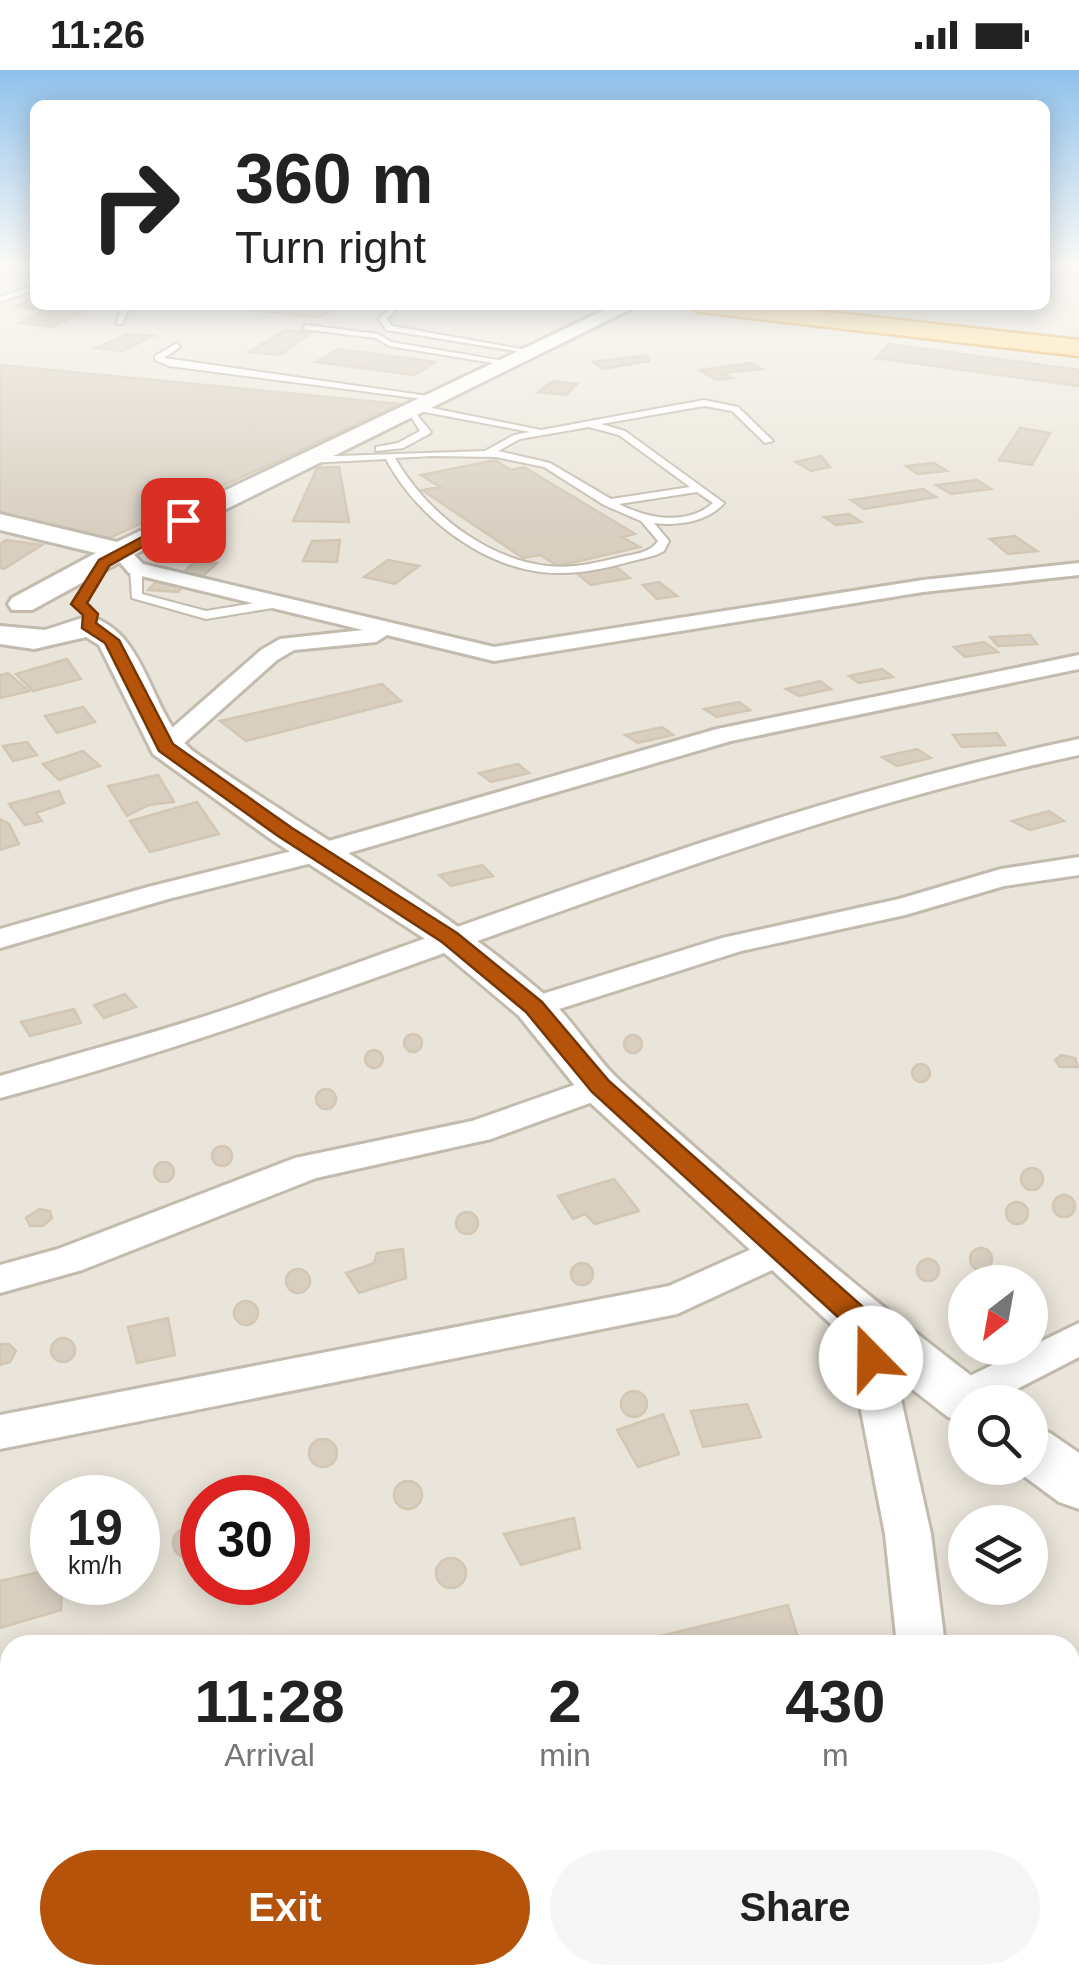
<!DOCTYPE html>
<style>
body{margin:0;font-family:Helvetica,sans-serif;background:#f6f6f6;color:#222;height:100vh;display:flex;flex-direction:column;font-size:38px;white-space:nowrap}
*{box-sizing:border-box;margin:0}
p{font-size:32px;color:#767676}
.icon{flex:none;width:55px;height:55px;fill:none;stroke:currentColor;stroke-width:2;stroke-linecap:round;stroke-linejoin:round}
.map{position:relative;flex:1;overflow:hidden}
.panel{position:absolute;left:0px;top:1565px;width:1080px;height:350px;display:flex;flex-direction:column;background:#fff;border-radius:30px 30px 0 0;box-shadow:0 5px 25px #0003}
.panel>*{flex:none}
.hud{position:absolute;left:30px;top:30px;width:1020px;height:210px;border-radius:15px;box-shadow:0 5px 25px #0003;background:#fff;color:#222;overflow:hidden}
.needle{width:65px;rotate:211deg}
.fabs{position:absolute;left:948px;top:1195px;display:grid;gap:20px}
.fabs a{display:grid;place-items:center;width:100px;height:100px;border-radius:50%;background:#fff;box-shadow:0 5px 25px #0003;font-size:50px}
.speed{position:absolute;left:30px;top:1405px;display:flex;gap:20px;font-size:50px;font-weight:700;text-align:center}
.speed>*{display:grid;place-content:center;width:130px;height:130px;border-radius:50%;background:#fff;box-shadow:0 5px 25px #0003;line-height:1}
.speed small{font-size:25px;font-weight:400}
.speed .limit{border:15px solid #d22;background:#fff;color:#111}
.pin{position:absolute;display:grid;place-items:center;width:85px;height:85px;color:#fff;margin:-42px;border-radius:20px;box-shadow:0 5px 15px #0006}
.me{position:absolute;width:110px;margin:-55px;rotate:338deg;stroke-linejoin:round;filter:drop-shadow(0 0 8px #0008)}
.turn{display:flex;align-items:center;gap:35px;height:210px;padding:0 40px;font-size:45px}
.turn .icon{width:130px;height:130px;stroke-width:2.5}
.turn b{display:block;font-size:70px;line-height:85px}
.eta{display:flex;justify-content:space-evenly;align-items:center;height:170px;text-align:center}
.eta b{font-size:60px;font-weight:700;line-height:70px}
.primary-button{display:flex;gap:20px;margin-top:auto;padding:20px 40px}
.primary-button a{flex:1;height:115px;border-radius:60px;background:#b45309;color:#fff;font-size:40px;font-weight:700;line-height:115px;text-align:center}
.primary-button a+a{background:#f6f6f6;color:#222}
.status{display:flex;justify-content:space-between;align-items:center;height:70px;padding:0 50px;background:#fff;direction:ltr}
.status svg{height:28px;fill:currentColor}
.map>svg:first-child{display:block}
.residential{fill:#eae5da;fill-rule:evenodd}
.building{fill:#d8cfc1;stroke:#d3c7b4;stroke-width:2.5}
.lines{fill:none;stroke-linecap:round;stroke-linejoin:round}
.service-casing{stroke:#c2bbae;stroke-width:4}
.minor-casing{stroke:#c2bbae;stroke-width:6}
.tertiary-casing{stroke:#c2bbae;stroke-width:6}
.trunk-casing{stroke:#e0a43c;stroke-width:5}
.service{fill:#fff;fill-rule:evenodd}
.minor{fill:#fff;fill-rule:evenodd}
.tertiary{fill:#fff;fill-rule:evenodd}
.trunk{fill:#ffd985;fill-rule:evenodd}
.route{fill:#b45309;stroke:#753606;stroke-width:2.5}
</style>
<div class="status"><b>11:26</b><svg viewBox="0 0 49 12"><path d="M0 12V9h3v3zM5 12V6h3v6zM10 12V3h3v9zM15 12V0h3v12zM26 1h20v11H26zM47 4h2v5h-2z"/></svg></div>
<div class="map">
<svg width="1079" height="1915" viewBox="0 0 1079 1915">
<rect width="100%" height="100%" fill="#f6f3ec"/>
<path class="residential" d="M0,193H35V235H1045V193H1079V1915H0ZM965,1212H1030V1278H965ZM965,1332H1030V1398H965ZM52,1428H138V1512H52ZM202,1428H288V1512H202ZM965,1452H1030V1518H965ZM10,1575H1070V1905H10Z"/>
<path class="building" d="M35,227V235L90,238L53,257L19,253L45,240L15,237Z
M216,235H342L318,248Z
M285,260L311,263L280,285L249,282Z
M128,264L153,266L123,281L95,278Z
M889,274L1079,300V316L876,288Z
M339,279L435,292L414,305L316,292Z
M646,285L649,291L603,299L593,292Z
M751,293L762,299L724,303L732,308L716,310L700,300Z
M0,295L401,334L101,472L0,447Z
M553,311L577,314L566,325L538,322Z
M1020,358L1050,363L1032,395L999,390Z
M821,386L830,397L811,401L796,392Z
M495,390L511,400L524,397L635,464L622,467L640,477L558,496L540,485L523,488L422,420L440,417L421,405Z
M934,393L947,401L918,404L906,396Z
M339,397L349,452L293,451L317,398Z
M977,410L991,419L951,424L936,415Z
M923,419L936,427L864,439L851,430Z
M849,444L861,452L836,455L824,447Z
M1015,466L1037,481L1008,484L990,469Z
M6,470L42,475L4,499L0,498V474Z
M340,470L337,492L303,491L312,471Z
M196,490L217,493L200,509L179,507Z
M388,490L419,496L395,514L364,507Z
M614,495L630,508L591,515L575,502Z
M157,511L186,513L178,522L148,520Z
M659,512L677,526L657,529L643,515Z
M1030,565L1037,574L998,576L990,567Z
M984,572L998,582L965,587L954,577Z
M67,589L81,609L33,621L16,604Z
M882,599L893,607L859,613L849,606Z
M8,603L29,621L0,628V605Z
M820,611L831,619L799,626L786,619Z
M382,614L401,631L246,671L220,651Z
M739,632L750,640L717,647L704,639Z
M83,637L95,652L57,663L45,646Z
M662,657L673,665L638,673L625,665Z
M997,663L1005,675L962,677L953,665Z
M27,672L37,685L13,691L3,676Z
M917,679L931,688L897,696L882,687Z
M83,681L100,696L59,710L43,694Z
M518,694L529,703L491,712L479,703Z
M158,705L174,732L149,735L127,746L108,716Z
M59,721L64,733L36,743L42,751L25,755L9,734Z
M197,732L219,764L150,782L130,751Z
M1049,741L1064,751L1030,760L1012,751Z
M0,749L9,754L19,774L0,780Z
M482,795L493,806L451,816L439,805Z
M125,924L136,937L104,948L94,935Z
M74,939L81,953L30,966L21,952Z
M404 973a9 9 0 1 1 18 0a9 9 0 1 1-18 0Z
M624 974a9 9 0 1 1 18 0a9 9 0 1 1-18 0Z
M365 989a9 9 0 1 1 18 0a9 9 0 1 1-18 0Z
M1061,985L1075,988L1078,997H1060L1055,990Z
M912 1003a9 9 0 1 1 18 0a9 9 0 1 1-18 0Z
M316 1029a10 10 0 1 1 20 0a10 10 0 1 1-20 0Z
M212 1086a10 10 0 1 1 20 0a10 10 0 1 1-20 0Z
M154 1102a10 10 0 1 1 20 0a10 10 0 1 1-20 0Z
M1021 1109a11 11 0 1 1 22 0a11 11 0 1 1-22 0Z
M614,1109L639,1141L595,1154L585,1144L573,1149L558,1126Z
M1053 1136a11 11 0 1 1 22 0a11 11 0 1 1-22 0Z
M1006 1143a11 11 0 1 1 22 0a11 11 0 1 1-22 0Z
M39,1139L50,1141L52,1148L43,1156H30L26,1148Z
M456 1153a11 11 0 1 1 22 0a11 11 0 1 1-22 0Z
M970 1189a11 11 0 1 1 22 0a11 11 0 1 1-22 0Z
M403,1179L406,1208L359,1223L346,1203L374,1193L377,1183Z
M917 1200a11 11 0 1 1 22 0a11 11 0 1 1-22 0Z
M571 1204a11 11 0 1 1 22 0a11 11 0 1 1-22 0Z
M286 1211a12 12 0 1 1 24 0a12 12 0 1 1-24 0Z
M234 1243a12 12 0 1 1 24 0a12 12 0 1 1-24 0Z
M168,1248L175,1285L137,1293L128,1257Z
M51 1280a12 12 0 1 1 24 0a12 12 0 1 1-24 0Z
M0,1274H9L16,1281L10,1292L0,1295Z
M621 1334a13 13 0 1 1 26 0a13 13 0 1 1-26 0Z
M747,1334L761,1367L703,1377L691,1341Z
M663,1344L679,1384L638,1397L617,1360Z
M309 1383a14 14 0 1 1 28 0a14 14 0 1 1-28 0Z
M394 1425a14 14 0 1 1 28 0a14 14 0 1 1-28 0Z
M574,1448L580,1478L521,1495L504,1464Z
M173 1473a15 15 0 1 1 30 0a15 15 0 1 1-30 0Z
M436 1503a15 15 0 1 1 30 0a15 15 0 1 1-30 0Z
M52,1499V1512H62L61,1540L0,1558V1511Z
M788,1535L800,1575H660L656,1567Z
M207,1905H263L264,1915H207Z
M319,1905H466V1915H319Z
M807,1905H887V1906L808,1911Z"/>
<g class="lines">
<g class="service-casing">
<path id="service" d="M0,194L35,199V203L0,198Z
M35,215V220L0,232V227Z
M128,235H138L128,241L122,254H116L121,240Z
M163,235H174L166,239Z
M393,235H401L387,249L392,256L538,282L534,284L386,260L379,249Z
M306,255L378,264L391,272L516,293L512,296L389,276L376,268L303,259Z
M177,273L180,277L164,288L442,328L438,331L169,296L155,290V286Z
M704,330L738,337L773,371L765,373L732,341L704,336L601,354L625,361L724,433C708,452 678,456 654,453L669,471L664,481L656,485C624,493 591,504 558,503C488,503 417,448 386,389L309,393L304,390L309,387L485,381L514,365L530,362L414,340L417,335L541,360ZM589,357L619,365L690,417L611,429L550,393L498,381L520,369ZM431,386L496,387L544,397L604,435L641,451L658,471C650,484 631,484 617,488C595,493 571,499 548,496C485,489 426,442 395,388ZM697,422L713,433C687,456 648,449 619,434Z
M407,340H413L431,362L429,364L403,378L376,381V377L398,373L420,361Z
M136,496L142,499V524L206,541L285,528L291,532L285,536L206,549L132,528L130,499Z"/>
</g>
<g class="minor-casing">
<path id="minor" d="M120,475L127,477L143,494L494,577L923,510L1079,493V505L923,522L494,591L387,565L376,572L294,580L277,590L174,682H156L152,677L156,672L261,580L280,569L363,560L129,503L110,481Z
M1079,585V599L731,671L328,789L168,829L0,878V859L148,817L308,777L717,659Z
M1079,669V685C709,763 365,931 0,1028V1006C77,983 157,963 233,937C512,839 789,730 1079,669Z
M1079,787V805L1004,816L905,845L741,881L534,947L523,944L518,937L523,930L722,868L899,829L1001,799Z
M600,1006L612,1009L617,1017L612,1025L491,1069L316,1108L82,1200L0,1223V1195L58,1179L295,1088L472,1051Z
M783,1165L796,1169L802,1179L796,1189L677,1244L0,1379V1345L669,1216Z
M864,1238L878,1242L884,1253L931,1464L945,1575H897L885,1464L844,1253L850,1242Z
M1079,1253V1287L992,1332H965V1345L947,1341L941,1329L947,1317Z
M1070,1827L1079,1829V1885L1070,1883Z
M10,1844V1900L0,1902V1846Z"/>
</g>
<g class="tertiary-casing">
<path id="tertiary" d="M615,235H639L129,487L32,540H12L8,534L12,528L96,483L0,460V444L117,472Z
M88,546C150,562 149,650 197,684C312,764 439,833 545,925C574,950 592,985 620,1011C738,1117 859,1221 986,1317L994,1332H965V1353L948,1347L845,1267L584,1027L519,946L436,876L272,770L153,684L99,575L86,567L34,579L0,574V556L45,560Z
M1030,1356L1050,1363L1079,1383V1439L1059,1432L1013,1398H1030Z"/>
</g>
<g class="trunk-casing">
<path id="trunk" d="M688,235H764L1079,270V286L700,242Z"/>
</g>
<use href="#service" class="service"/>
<use href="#minor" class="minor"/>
<use href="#tertiary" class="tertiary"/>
<use href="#trunk" class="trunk"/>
</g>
<linearGradient id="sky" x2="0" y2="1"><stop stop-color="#8fc1ec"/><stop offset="0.42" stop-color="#fbfaf6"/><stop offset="1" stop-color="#fbfaf6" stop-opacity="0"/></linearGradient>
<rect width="1079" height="462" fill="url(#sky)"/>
<path class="route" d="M178,448L190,450L109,496L87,533L98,544L96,553L119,570L173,674L292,758L457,863L542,932L609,1011L873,1246L885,1288L881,1296L871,1300L861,1296L850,1258L592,1022L526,942L442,872L278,766L159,681L105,573L82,558L83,545L71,534L99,490Z"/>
</svg>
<div class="fabs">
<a><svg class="needle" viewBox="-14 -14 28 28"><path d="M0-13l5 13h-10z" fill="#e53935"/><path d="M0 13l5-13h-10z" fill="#767676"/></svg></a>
<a><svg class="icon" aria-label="search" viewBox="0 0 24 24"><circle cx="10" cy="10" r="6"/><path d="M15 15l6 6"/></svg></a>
<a><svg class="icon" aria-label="layers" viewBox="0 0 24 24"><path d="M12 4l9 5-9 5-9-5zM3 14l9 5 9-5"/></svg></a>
</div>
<div class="speed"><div>19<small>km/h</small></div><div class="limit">30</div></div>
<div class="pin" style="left:183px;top:450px;background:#d93025"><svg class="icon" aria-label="arrive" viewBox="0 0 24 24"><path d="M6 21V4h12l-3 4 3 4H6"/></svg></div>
<svg class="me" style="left:871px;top:1288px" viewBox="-20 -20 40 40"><circle r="19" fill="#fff"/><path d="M0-13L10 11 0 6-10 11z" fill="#b45309"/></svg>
<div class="hud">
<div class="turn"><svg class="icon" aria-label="right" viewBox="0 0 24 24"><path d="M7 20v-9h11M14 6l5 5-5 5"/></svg><div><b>360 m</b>Turn right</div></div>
</div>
<section class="panel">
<div class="eta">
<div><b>11:28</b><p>Arrival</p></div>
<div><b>2</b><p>min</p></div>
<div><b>430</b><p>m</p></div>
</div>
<div class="primary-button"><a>Exit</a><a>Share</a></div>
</section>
</div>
